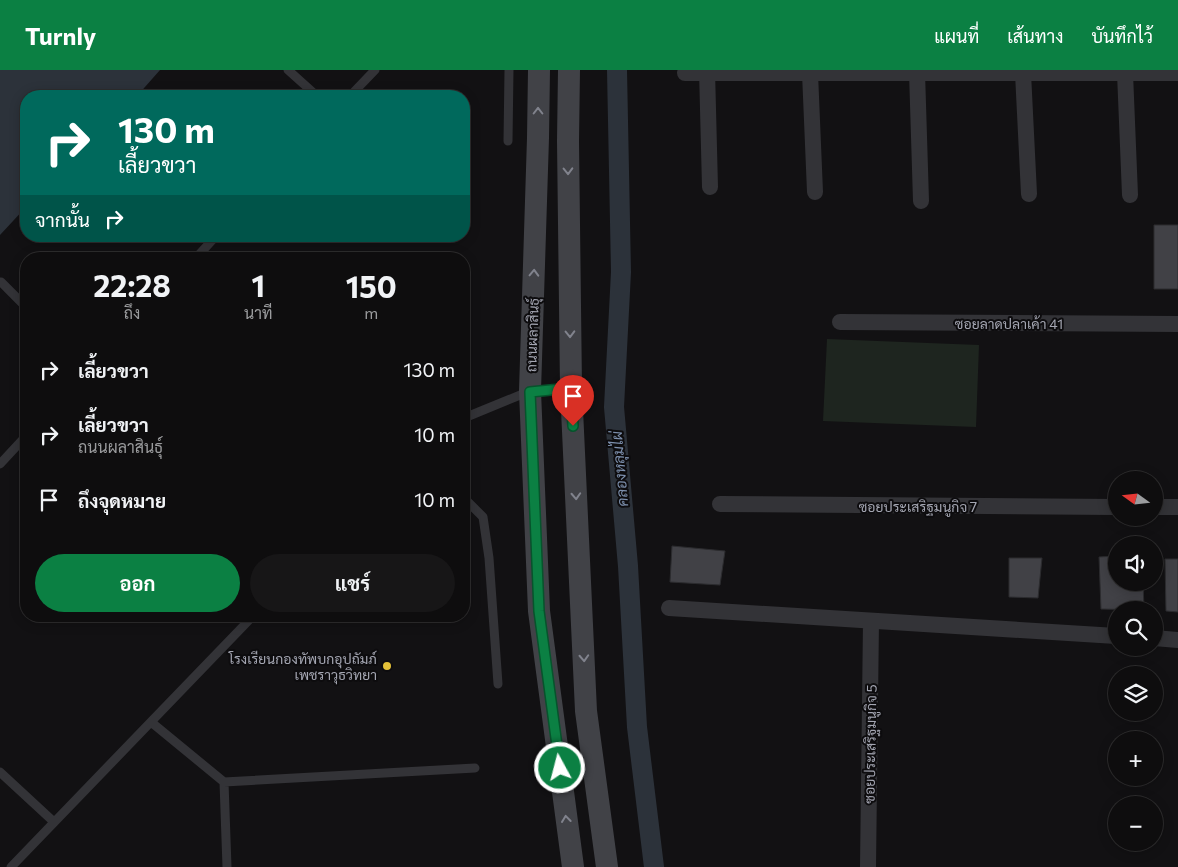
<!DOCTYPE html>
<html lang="th">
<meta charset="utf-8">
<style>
body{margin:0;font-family:Commissioner,Sarabun,sans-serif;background:#171617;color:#f1f3f6;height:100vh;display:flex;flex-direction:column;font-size:19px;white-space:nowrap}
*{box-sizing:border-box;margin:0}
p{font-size:16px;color:#9b9c9e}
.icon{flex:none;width:28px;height:28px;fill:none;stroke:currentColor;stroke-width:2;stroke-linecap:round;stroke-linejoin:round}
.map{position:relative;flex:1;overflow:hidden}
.drawer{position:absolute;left:20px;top:182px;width:450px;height:370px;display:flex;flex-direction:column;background:#0e0d0e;border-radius:20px;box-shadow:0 2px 12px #0003,0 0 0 1px #2e2d2e}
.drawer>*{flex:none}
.guide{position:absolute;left:20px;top:20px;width:450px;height:152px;border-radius:20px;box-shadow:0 2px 12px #0003,0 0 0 1px #2e2d2e;background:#00695c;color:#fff;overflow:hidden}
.needle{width:32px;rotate:285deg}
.fabs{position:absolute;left:1108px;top:401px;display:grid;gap:10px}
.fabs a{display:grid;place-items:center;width:55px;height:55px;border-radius:50%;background:#0e0d0e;box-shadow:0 2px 12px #0003,0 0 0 1px #2e2d2e;font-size:25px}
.pin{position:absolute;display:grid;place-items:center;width:42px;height:42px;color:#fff;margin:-51px -21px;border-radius:50% 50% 50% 0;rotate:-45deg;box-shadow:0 0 5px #0007}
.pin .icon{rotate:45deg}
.me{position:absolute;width:55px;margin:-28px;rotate:353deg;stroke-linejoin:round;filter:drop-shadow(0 0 4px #0008)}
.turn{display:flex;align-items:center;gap:18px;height:105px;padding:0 15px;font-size:22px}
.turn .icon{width:65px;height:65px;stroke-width:2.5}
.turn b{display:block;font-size:35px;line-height:42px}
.then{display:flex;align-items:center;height:48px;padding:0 15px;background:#0003;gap:10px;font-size:19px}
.eta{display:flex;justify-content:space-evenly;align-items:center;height:85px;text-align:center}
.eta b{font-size:30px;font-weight:700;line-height:35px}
.primary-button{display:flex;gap:10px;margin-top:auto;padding:10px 15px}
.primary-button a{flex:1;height:58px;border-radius:30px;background:#0b8043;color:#fff;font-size:20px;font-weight:700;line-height:58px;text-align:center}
.primary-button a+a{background:#171617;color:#f1f3f6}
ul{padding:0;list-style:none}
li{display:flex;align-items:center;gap:15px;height:65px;padding:0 15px}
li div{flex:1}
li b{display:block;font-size:19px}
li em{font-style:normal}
header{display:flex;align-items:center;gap:30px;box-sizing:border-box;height:70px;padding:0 25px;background:#0b8043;color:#fff}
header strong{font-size:24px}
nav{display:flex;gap:28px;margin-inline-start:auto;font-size:18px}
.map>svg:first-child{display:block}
.green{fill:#1e251f}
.water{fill:#2c323a}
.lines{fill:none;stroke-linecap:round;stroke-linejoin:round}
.canal{stroke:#2c323a;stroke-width:20}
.building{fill:#414146;stroke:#2c2c2f}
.lane{stroke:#333337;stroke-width:9}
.street{stroke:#333337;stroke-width:16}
.secondary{stroke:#414247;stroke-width:22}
.oneway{stroke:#81838d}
.route-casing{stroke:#07532c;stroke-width:12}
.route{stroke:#0b8043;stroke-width:9}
.poi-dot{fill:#e4c138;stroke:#0d0c0e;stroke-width:2}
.labels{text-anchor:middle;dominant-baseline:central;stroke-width:4;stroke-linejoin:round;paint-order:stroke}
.street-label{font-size:14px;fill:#a4a6b2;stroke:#0d0c0e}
.poi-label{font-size:14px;fill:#a4a6b2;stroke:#0d0c0e;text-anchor:end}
.water-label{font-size:15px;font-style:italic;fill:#7c8fac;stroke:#0d0c0e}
</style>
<header>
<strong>Turnly</strong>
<nav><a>แผนที่</a><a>เส้นทาง</a><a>บันทึกไว้</a></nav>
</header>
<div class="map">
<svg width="1178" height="797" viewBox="0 0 1178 797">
<rect width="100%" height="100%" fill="#121113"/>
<path class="green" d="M827,269L979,275L976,357L823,351Z"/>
<path class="water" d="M0,0H160L137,26H26V137L0,165Z"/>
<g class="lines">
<path class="canal" d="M617,0L621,202L614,337L628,496L637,657L654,797"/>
</g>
<path class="building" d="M1154,155H1178V219H1154Z
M672,476L725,481L720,515L670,512Z
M1116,486V512H1143L1144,540L1101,539L1099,487Z
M1009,488H1042L1038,528L1009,527Z
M1165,489H1178V542L1166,541Z"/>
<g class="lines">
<path class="lane" d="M288,0L317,26
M350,26L375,0
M508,71L509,0
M195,189L216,166
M1,212L26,237
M464,348L530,321L571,318
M0,394L26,366
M464,428L483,447L489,488L498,614
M151,652L224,712L475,698
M0,702L54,752
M224,712L227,797
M11,797L253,546"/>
<path class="street" d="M707,0L710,117
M917,2L921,131
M685,3H1178
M810,3L815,122
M1023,3L1029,124
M1125,3L1130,125
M840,252L1178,254
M720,434L1116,437
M1154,437H1178
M669,538L1116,566
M1154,568L1178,570
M868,797L871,551"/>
<path class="secondary" d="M539,0L538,68L530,321L539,541L573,797
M569,0L568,71L571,318L586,641L607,797"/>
</g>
<defs><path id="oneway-chevron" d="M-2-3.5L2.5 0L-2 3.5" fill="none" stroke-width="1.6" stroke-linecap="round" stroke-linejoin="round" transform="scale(1.25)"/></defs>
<g class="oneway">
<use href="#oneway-chevron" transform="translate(538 41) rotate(-90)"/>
<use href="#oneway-chevron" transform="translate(568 101) rotate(89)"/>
<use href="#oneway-chevron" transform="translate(534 203) rotate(-88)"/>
<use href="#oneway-chevron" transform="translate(570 264) rotate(89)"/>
<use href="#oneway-chevron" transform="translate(576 426) rotate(87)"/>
<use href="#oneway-chevron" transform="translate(584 588) rotate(87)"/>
<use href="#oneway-chevron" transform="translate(566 749) rotate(-97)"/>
</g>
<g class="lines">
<g class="route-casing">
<path id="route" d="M560,698L539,541L530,322L571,318L573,356"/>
</g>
<use href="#route" class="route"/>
</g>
<circle class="poi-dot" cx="387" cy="596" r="5"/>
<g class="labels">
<g class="street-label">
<text x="1009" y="253">ซอยลาดปลาเค้า 41</text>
<text transform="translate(532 265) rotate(-88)">ถนนผลาสินธุ์</text>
<text x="918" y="436">ซอยประเสริฐมนูกิจ 7</text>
<text transform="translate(870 674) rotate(-89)">ซอยประเสริฐมนูกิจ 5</text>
</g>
<g class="poi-label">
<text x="377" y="588">โรงเรียนกองทัพบกอุปถัมภ์<tspan x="377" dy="16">เพชราวุธวิทยา</tspan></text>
</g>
<g class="water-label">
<text transform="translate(619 399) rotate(-95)">คลองหลุมไผ่</text>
</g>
</g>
</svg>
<div class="fabs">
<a><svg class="needle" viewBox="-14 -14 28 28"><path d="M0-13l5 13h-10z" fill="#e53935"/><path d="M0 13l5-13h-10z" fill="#9b9c9e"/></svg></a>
<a><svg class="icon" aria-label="sound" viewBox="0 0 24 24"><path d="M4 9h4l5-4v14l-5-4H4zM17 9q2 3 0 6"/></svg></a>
<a><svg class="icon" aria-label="search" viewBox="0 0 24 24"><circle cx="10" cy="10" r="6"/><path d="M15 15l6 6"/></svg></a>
<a><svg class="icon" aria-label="layers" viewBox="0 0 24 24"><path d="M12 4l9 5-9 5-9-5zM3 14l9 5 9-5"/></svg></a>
<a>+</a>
<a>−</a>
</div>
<div class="pin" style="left:573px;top:356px;background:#d93025"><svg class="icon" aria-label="arrive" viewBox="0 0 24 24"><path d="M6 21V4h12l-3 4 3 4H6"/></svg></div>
<svg class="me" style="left:560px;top:698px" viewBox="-20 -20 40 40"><circle r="17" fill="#0b8043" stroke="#fff" stroke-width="3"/><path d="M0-11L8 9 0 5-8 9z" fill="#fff"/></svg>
<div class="guide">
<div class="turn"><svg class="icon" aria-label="right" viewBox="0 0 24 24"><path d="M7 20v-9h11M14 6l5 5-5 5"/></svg><div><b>130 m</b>เลี้ยวขวา</div></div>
<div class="then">จากนั้น<svg class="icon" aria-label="right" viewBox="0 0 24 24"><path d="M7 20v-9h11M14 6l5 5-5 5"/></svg></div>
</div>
<section class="drawer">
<div class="eta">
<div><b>22:28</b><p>ถึง</p></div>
<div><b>1</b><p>นาที</p></div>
<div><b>150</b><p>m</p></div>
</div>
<ul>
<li><svg class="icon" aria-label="right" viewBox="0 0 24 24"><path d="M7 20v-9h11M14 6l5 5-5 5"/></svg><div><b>เลี้ยวขวา</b></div><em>130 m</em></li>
<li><svg class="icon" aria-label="right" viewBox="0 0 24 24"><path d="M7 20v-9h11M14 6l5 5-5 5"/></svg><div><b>เลี้ยวขวา</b><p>ถนนผลาสินธุ์</p></div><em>10 m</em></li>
<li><svg class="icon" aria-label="arrive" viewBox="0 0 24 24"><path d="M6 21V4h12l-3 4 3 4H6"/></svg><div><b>ถึงจุดหมาย</b></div><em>10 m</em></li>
</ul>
<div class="primary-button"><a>ออก</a><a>แชร์</a></div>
</section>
</div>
